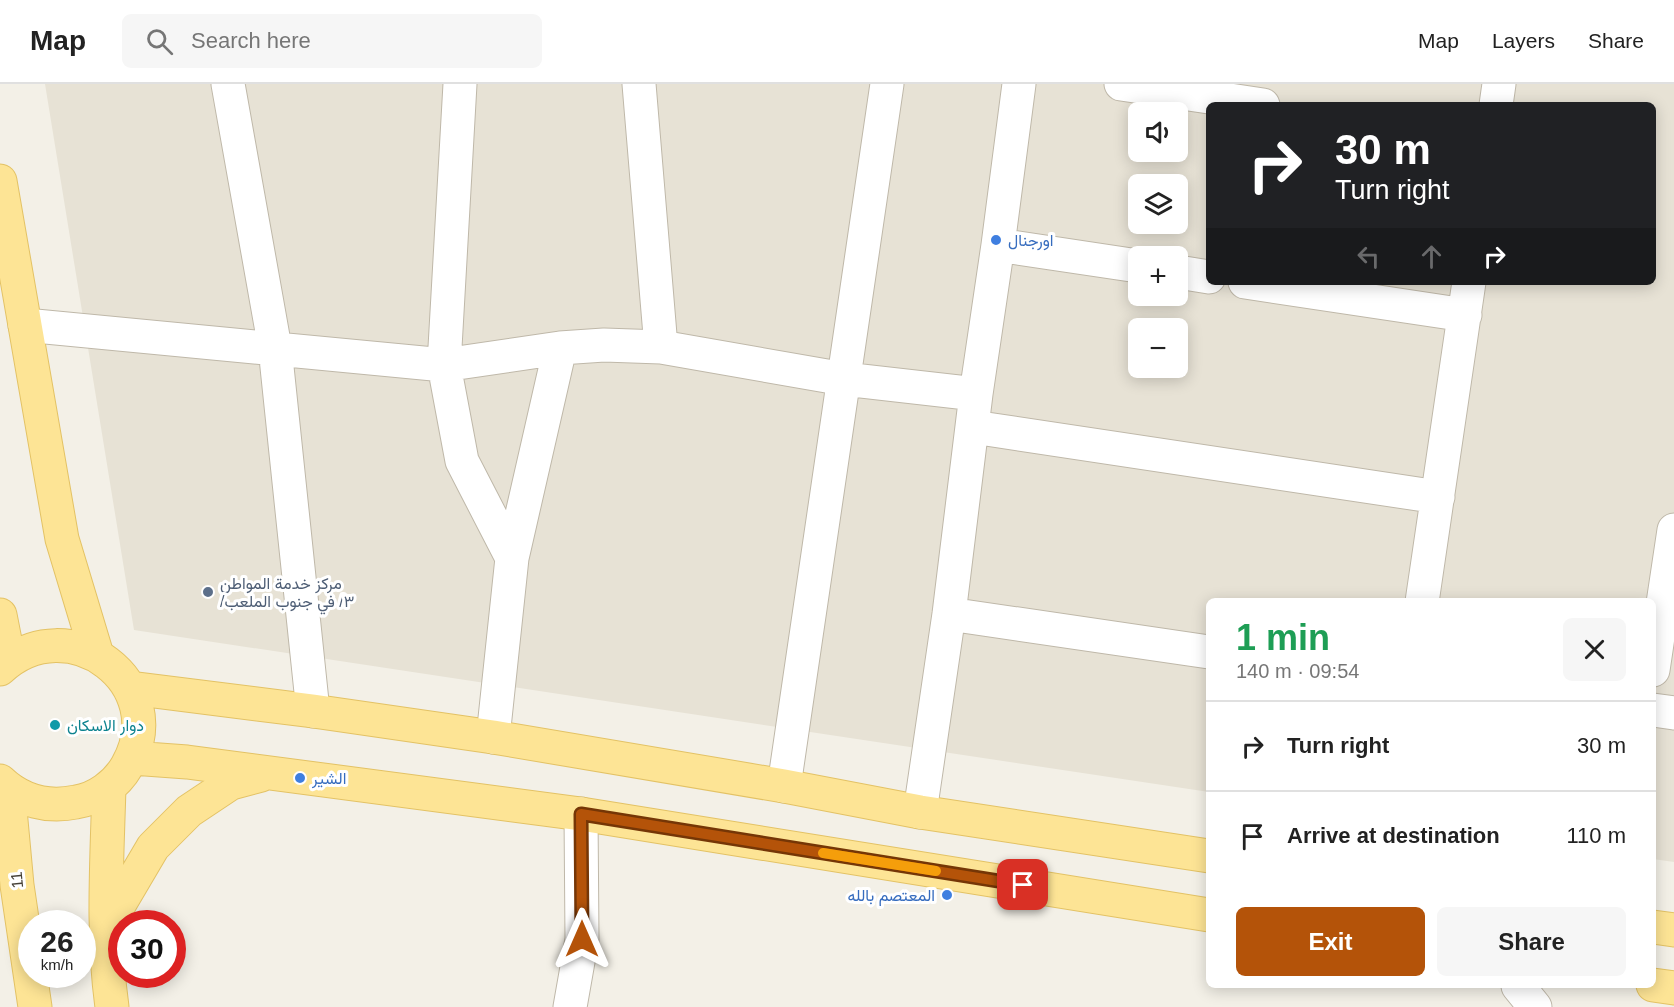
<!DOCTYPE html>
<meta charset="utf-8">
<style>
body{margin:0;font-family:Arial,Vazirmatn,sans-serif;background:#f6f6f6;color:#222;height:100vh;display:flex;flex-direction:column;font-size:22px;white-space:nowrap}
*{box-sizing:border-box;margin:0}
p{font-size:20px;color:#767676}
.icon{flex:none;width:33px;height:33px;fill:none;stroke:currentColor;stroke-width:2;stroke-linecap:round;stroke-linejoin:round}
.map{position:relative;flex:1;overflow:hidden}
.details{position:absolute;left:1206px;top:514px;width:450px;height:390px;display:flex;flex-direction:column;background:#fff;border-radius:9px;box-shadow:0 3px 15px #0003}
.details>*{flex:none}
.top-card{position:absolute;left:1206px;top:18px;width:450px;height:183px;border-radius:9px;box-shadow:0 3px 15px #0003;background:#202124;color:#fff;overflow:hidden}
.tools{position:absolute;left:1128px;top:18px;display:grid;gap:12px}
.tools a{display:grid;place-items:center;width:60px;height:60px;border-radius:9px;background:#fff;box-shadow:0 3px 15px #0003;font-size:30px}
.speed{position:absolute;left:18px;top:826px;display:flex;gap:12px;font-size:30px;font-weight:700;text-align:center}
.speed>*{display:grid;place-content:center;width:78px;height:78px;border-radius:50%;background:#fff;box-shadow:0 3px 15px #0003;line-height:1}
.speed small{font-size:15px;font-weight:400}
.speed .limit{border:9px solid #d22;background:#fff;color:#111}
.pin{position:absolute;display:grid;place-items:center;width:51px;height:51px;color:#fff;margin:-26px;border-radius:12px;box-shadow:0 3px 9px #0006}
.me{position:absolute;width:66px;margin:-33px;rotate:0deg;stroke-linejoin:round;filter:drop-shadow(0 0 4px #0008)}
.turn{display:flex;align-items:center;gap:21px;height:126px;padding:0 30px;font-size:27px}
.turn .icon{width:78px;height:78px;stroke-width:2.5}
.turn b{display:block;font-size:42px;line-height:51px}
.lanes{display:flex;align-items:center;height:57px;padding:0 30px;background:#0003;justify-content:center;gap:30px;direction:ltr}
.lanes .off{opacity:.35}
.round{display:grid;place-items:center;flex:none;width:63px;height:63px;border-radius:9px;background:#f6f6f6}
.summary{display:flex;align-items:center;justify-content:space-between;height:102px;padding:0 30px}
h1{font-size:36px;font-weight:800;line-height:45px;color:#1e9e55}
.cta{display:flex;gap:12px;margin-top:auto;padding:12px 30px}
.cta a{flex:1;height:69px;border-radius:9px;background:#b45309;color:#fff;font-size:24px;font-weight:800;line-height:69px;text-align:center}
.cta a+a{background:#f6f6f6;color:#222}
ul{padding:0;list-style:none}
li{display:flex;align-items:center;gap:18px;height:90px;padding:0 30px;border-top:2px solid #e0e0e0}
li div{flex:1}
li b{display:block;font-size:22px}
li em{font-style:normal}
header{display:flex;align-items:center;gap:36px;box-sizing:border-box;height:84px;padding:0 30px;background:#fff;border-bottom:2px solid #e0e0e0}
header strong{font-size:28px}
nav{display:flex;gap:33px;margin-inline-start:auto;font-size:21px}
.search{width:420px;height:54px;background:#f6f6f6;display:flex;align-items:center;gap:15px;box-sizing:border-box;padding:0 21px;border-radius:9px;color:#767676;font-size:22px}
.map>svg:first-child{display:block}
.residential{fill:#e7e2d5;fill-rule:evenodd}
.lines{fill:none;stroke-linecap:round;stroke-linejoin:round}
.minor-casing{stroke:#bfb8a9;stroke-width:35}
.major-casing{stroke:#e3c265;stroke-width:35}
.minor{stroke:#fff;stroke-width:33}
.major{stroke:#fde495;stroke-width:33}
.route-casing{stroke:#753606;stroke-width:15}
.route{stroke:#b45309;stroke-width:10}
.slow{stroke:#f59e0b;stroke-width:10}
.shop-dot{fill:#3f7fe0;stroke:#fff;stroke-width:2}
.service-dot{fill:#5c6f8a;stroke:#fff;stroke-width:2}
.culture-dot{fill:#0f9aa8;stroke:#fff;stroke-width:2}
.labels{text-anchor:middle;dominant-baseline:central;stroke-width:6;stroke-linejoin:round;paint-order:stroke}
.shop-label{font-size:16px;fill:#366cbe;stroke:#fff;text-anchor:start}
.service-label{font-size:16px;fill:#4e5e75;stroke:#fff;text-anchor:start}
.culture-label{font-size:16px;fill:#0d838f;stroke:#fff;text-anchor:start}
.street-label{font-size:16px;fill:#464036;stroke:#fff}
</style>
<header>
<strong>Map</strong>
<div class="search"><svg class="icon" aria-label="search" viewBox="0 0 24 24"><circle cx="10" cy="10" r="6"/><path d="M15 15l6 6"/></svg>Search here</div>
<nav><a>Map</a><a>Layers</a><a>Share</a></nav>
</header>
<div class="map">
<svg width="1674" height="923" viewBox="0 0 1674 923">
<rect width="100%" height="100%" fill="#f3f0e7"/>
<path class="residential" d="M45,0H1674V778L1653,775V518H1209V708L134,546ZM1209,21H1653V198H1209ZM1138,28H1178V68H1138ZM1138,100H1178V140H1138ZM1138,172H1178V212H1138ZM1138,244H1178V284H1138Z"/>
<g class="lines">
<g class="minor-casing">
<path id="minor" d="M228,0L275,264L313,627
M460,0L444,281L462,377L512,474
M639,0L661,263
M1121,0L1263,21
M1496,21L1499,0
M998,161L1138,182
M1178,188L1209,193
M1245,198L1465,231
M25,241L444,281L560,264L604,261L661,263L844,295L976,310
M973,343L1438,413
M1422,518L1469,198
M949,530L1209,568
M1653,586L1674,446
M1653,626L1674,629
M493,653L512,474L560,264
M784,702L887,0
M920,728L949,530L976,310L998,161L1019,0
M1518,902L1535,923
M570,923L582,855L581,730"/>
</g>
<g class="major-casing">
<path id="major" d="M0,97L62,455L97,571
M0,531L9,577
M0,585C69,521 174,600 127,682C116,701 96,715 76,718C48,724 21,717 0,697
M130,604L313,627L493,653L784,702L920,728L1209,772
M132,674L187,678L581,730L1209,831
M109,703C107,776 102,851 112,923
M8,704L17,801L35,923
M107,841L153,763L189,727L231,699L261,691
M1653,843L1674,846
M1653,901L1674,904"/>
</g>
<use href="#minor" class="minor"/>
<use href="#major" class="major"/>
</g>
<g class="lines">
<g class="route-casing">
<path id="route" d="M582,855L581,730L1023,801"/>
</g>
<use href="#route" class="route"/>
<path class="slow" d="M823,769L936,787"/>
</g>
<g class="shop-dot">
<circle cx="996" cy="156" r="6"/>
<circle cx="300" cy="694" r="6"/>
<circle cx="947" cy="811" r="6"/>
</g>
<circle class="service-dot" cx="208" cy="508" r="6"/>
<circle class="culture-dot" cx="55" cy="641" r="6"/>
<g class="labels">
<g class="shop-label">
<text x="1008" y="156">اورجنال</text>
<text x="312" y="694">الشير</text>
<text x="935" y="811" text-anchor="end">المعتصم بالله</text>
</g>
<g class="service-label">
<text x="220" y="499">مركز خدمة المواطن<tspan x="220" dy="18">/٣/ في جنوب الملعب</tspan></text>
</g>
<g class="culture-label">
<text x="67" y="641">دوار الاسكان</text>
</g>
<g class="street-label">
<text transform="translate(17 796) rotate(-96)">11</text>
</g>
</g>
</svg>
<div class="tools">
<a><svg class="icon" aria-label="sound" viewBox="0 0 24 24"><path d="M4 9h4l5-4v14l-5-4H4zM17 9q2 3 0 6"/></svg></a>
<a><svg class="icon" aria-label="layers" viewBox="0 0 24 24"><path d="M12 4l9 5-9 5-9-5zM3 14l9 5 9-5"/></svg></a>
<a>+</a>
<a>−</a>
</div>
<div class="speed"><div>26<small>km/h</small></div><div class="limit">30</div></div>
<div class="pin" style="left:1023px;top:801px;background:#d93025"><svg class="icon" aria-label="arrive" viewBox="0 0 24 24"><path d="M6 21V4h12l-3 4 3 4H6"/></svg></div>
<svg class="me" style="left:582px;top:855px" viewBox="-20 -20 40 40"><path d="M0-17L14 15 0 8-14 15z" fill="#b45309" stroke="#fff" stroke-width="4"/></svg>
<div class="top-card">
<div class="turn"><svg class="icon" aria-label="right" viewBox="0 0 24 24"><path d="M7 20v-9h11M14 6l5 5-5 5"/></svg><div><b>30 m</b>Turn right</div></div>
<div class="lanes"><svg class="icon off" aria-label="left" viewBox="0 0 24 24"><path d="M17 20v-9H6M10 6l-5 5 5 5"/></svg><svg class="icon off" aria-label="ahead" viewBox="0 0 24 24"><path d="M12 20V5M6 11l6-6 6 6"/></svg><svg class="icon" aria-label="right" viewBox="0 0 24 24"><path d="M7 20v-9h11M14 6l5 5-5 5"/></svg></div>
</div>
<section class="details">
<div class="summary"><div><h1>1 min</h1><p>140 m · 09:54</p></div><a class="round"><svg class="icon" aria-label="close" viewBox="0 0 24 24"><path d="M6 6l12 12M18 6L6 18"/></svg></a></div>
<ul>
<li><svg class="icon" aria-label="right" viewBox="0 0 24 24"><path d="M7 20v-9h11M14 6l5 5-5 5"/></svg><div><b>Turn right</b></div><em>30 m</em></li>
<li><svg class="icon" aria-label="arrive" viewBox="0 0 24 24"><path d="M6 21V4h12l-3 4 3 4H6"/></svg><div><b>Arrive at destination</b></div><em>110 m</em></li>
</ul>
<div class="cta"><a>Exit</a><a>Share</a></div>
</section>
</div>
